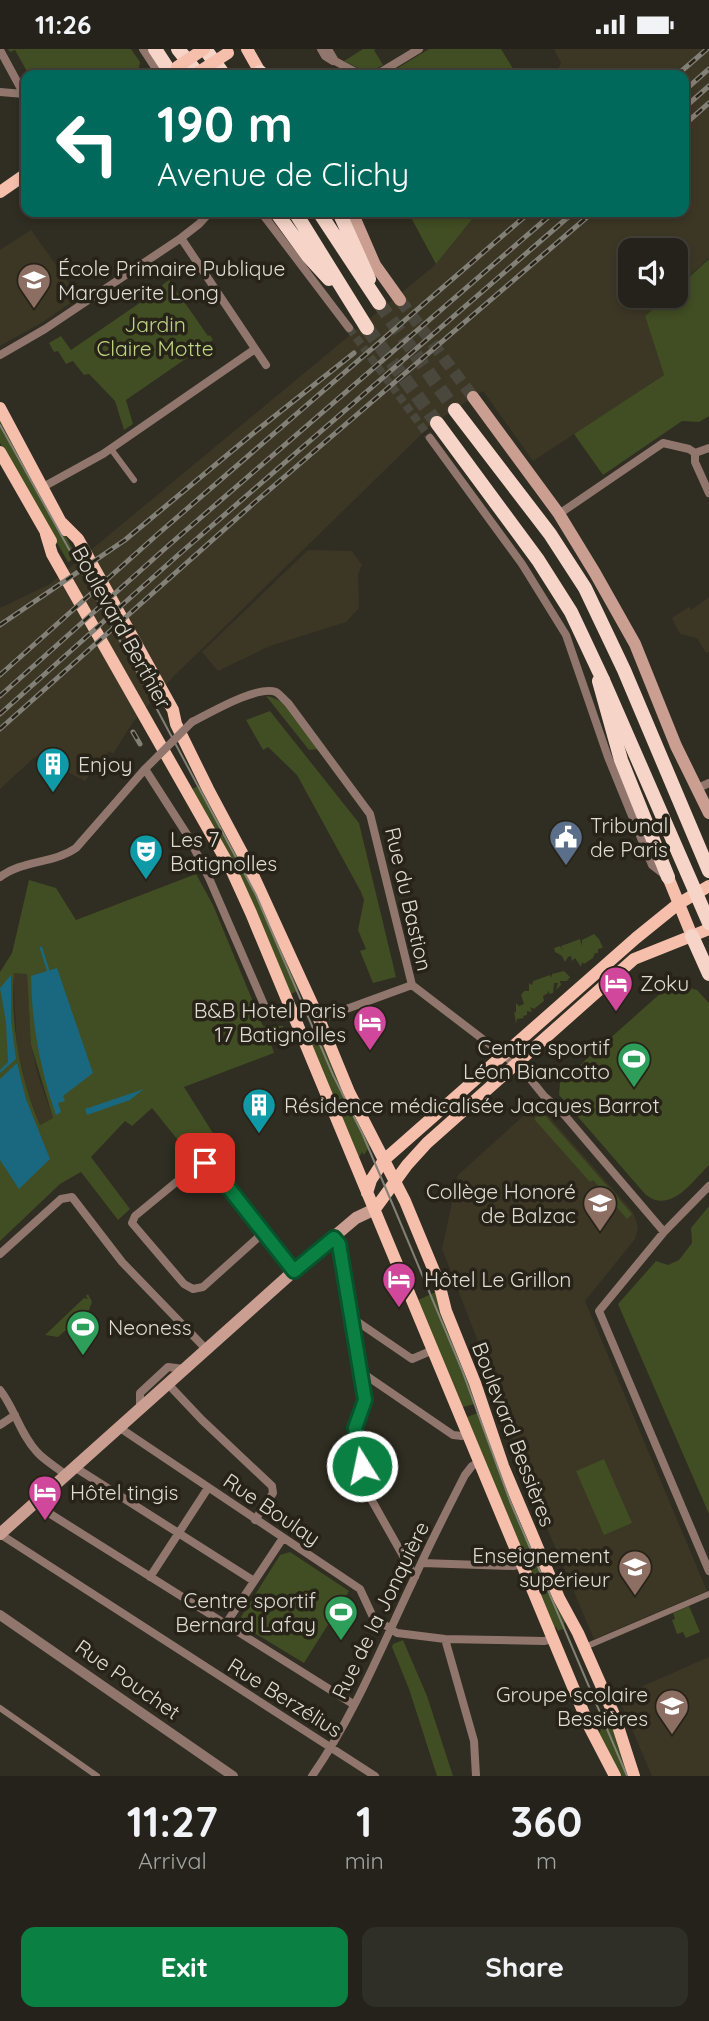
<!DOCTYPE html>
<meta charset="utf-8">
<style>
body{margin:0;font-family:Quicksand,sans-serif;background:#302f27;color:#f1f3f6;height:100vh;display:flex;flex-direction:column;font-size:26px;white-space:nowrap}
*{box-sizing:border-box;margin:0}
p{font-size:23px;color:#a3a4a2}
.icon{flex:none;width:38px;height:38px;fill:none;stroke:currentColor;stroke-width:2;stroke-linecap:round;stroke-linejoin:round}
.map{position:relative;height:1727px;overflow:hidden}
.sheet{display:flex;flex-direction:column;background:#24221a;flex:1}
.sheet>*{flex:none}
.top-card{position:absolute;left:21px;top:21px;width:668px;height:147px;border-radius:14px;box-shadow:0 4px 10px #0003,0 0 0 2px #413f39;background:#00695c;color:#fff;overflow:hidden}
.tools{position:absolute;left:618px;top:189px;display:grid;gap:14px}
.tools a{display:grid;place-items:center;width:70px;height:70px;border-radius:14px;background:#24221a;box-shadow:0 4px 10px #0003,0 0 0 2px #413f39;font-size:35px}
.pin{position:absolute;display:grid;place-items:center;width:60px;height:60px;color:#fff;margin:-30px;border-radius:14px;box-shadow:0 4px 10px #0006}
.me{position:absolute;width:77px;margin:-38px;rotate:350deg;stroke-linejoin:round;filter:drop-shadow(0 0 5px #0008)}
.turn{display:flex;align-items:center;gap:24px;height:147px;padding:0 21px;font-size:32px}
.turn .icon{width:91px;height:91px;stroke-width:2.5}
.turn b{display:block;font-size:49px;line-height:60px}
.eta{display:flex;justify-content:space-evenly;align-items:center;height:119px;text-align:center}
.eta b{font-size:42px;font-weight:700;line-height:49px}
.cta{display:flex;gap:14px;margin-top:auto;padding:14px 21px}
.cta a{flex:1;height:80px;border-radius:14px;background:#0b8043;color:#fff;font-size:28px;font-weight:700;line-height:80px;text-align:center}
.cta a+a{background:#302f27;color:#f1f3f6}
.status{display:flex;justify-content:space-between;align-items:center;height:49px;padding:0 35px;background:#24221a;direction:ltr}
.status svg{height:19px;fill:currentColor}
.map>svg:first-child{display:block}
.built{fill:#3c3725}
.green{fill:#414d23;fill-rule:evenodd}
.water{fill:#1a687f}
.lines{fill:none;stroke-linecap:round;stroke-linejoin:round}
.stream{stroke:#1a687f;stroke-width:2.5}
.minor-tunnel{stroke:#4a473d;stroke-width:8;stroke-dasharray:8 4;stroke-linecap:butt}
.secondary-tunnel{stroke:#4a473d;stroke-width:12;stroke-dasharray:12 6;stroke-linecap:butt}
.trunk-tunnel{stroke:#4a473d;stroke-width:14;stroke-dasharray:14 7;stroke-linecap:butt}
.pedestrian{stroke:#91766d;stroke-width:6}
.minor{stroke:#91766d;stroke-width:8}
.tertiary{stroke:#91766d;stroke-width:10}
.secondary{stroke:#ca9f91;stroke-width:12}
.primary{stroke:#f6bfac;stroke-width:12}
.trunk{stroke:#f6d4c8;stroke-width:14}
.tram{stroke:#838177;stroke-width:2}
.rail-casing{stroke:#838177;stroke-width:5}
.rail{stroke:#272318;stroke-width:2.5;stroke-dasharray:8;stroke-linecap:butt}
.minor-bridge{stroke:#91766d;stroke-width:8}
.primary-bridge{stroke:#f6bfac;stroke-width:12}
.trunk-bridge{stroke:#f6d4c8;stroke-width:14}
.route-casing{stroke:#07532c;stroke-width:18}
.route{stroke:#0b8043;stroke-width:12}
.labels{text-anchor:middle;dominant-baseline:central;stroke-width:7;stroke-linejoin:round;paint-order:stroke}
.poi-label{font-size:21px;fill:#dedcd4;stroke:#272318;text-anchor:start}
.park-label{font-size:21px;fill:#bdd582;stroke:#272318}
.street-label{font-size:21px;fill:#dedcd4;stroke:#272318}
</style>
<div class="status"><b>11:26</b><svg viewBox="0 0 49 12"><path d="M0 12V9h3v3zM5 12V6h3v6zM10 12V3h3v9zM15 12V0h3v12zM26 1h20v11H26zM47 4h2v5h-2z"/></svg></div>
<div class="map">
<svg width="709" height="1727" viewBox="0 0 709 1727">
<rect width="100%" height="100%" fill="#302d22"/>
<path class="built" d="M554,0H709V209L676,239V201H630V247H667L645,267L664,326L533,412L483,342L432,375L174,627L133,673L113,705L109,702L85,732L36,707L0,740V559L50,535L385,257L434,217L478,163H684V26H555L561,14Z
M31,181L79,248L43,273L0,297V201Z
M308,501L352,502L362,516L358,525L359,559L346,573L270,597L218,622L202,603Z
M709,548V603L706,604L697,589L680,585L672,569L689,558L691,561Z
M13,924H27L31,996L38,1027L53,1069L40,1076L27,1040L17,998Z
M531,1060L543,1061L633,1163L638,1178L635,1190L585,1252L707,1542L594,1590L530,1439L485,1310L442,1200L458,1126Z
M709,1608V1727H652L618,1648Z"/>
<path class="green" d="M8,0H131L140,13L138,24L134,26H29L15,1L10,3Z
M363,0H376L374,1L383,16L368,24L344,12Z
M429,0H501L517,26H386Z
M408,163H478L436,215Z
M709,210V367L699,373L682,372L603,426L574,385L664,326L645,267L668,247H676V240Z
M169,231L208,287L210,286L213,291L126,351L133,375L124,381L115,352L89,325L84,326L73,312L66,315L58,302L54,303L49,294L61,287L71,301L163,238L162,236Z
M0,368L77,508L68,513L0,394Z
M266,647C289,649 305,683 318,700L309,701Z
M270,662L359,774L396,928L373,934L360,902L366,900L358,881L364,851L361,843L297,726L268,698L263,701L246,671Z
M201,736L259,846L299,941L291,945L192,740Z
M196,825L213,856L263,977H283L286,985L271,995L274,1004L184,1038L216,1089L194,1111L152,1059L132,1077L125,1072L91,1108L130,1160L118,1171L81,1123L60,1135L0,1192V923L12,904L29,831L56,839L76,871ZM14,924L27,925L31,996L53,1069L40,1076C20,1029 10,975 14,924Z
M594,885L599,890L603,899L598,900V904H595L593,909L584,915L582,913L581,918L575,909L572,912L571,907L568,908L565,913L562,907L555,903L554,899L560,897L563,902L561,897L580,890L582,897V891Z
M564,922L570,928L567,932H560L561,936L556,941L558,934H554L553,944L550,945L547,941L548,944L543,947L544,952L534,960L530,958L532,963L527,962V966L523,967L524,969L517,970L516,975L514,962L516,964V954L519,957L524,955L521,946L524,942H529V934L532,936L533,932L550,926L551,929L552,925Z
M672,934L697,941L709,954V1116C692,1133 670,1166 645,1145L559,1046L560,1034Z
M319,986L371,1095L364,1106L362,1103L358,1110L308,991Z
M542,1063L632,1165L627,1170L593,1131L590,1133L534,1070Z
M709,1157V1465L618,1255L656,1212L668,1216L679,1211L692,1194L691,1179Z
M438,1242L471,1334L475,1355L463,1358L418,1251Z
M88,1245L92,1253L89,1261L58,1288L45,1286L84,1249L88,1250L86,1247Z
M480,1363L566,1573L564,1574L565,1579L558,1582L556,1578L554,1579L467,1368Z
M604,1410L632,1474L604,1486L576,1422Z
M290,1503L349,1542L304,1614L243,1577L241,1568L280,1506Z
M689,1557L700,1583L686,1589L683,1583L677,1585L672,1571L675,1570L673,1564Z
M403,1591L427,1647L453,1727H437L409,1640L392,1598L393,1595Z
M606,1675L608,1679L613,1677L630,1727H619L597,1684L601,1682L599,1677Z"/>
<path class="water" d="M57,919L93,1024L63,1047L65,1052L58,1054L61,1063L56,1066C40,1020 32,976 31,927Z
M11,926V971L16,1010L0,1024V1021L8,1013L6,973L0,939Z
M17,1014L26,1050L50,1110L19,1140L0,1111V1030Z
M144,1040L130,1051L87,1066L85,1060Z"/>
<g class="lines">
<path class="stream" d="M41,899L48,921"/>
<path class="minor-tunnel" d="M349,279L430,389"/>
<path class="secondary-tunnel" d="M400,251L473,348"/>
<path class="trunk-tunnel" d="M379,254L455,361
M367,279L437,374"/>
<path class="pedestrian" d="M111,400L134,431
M585,1598L709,1545
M0,1659L97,1727"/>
<path class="minor" d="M143,0L160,26
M321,0L325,7L333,12
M328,0L335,12L361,26
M0,1L26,49
M376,26L419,0
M0,43L24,45
M261,163L349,279
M181,189L266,316
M0,306L45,280L181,189L199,175L210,163
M430,389L522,515L566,586L608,708L652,816L665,826
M695,404V413L709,444
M695,404L709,399
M43,438L103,405L255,300
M559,465L663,394L689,400L695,404
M192,673C210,664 257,636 276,643C280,645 284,651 288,654L370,765L412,936
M698,739L709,734
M0,828C22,811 53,815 76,799L145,720L188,787L209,829L265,958L274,966L293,967
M412,936L523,1021L544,1047L561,1062L664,1183
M319,970L412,936
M709,1137L664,1183L599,1262L709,1522
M263,1184L203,1238L193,1240L184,1235L132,1174L135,1167L197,1116L205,1114L213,1119L294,1222
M333,1189L339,1195L365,1351L355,1379L366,1441L415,1528
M0,1205L61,1150L72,1148L122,1213L206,1300
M352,1269L412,1310L433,1301
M361,1323L453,1386L462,1387L468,1384
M168,1335L202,1371L272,1437L273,1444L255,1471
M0,1341C15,1360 20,1385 37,1403C45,1412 58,1419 67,1427
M140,1360V1344L168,1318L184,1320
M0,1376L15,1366
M120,1379L360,1540L373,1568L397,1584L445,1590L544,1592L554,1590
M76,1419L254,1532
M36,1456L353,1655
M0,1485L375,1727
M422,1514L513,1517L523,1515
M150,1528L208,1439
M225,1576L283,1489
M445,1590L474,1692L476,1727
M312,1727C354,1667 382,1597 413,1532C429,1496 447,1461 465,1426L472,1417L480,1413"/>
<path class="tertiary" d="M0,1566L233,1727"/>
<path class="secondary" d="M352,163L375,216L400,251
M473,348L559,465L595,524L635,595L676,697L709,764
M0,1485L304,1213L356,1169L375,1160"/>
<path class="primary" d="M247,0L260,23
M0,143L26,125
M0,359L65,481
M0,403L51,492
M62,474L78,490L173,661L176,675L208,740L248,815L319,970L349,1043L405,1152L439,1234L446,1262L475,1334L503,1417L559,1549L578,1584L615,1668L634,1727
M46,485L52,505L231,820L251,864L590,1679L615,1727
M668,828L692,887
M367,1144L371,1131L384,1111L636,889L678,855L709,837
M375,1160L407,1116L427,1094L634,910L709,880"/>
<path class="trunk" d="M155,0L172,26
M178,0L199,26
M205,0L224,26
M260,23L262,26
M276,163L308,207L329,230
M295,163L367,279
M319,163L379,254
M339,163L369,230
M455,361L550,485L585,539L624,621L709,822
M437,374L538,511L571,563L603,631
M599,632L621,711L668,828
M692,887L709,925"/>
<path class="tram" d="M0,376L134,617L256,846L333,1026L362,1084L395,1161L462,1321L510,1452L627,1727"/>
<g class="rail-casing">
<path id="rail" d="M677,26L707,0
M684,42L709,20
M684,59L709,37
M684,76L709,54
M0,576L125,491L256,382L354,304
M0,626L159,484L530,163
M0,647L169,496L554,163
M0,665L177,507L574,163
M0,680L254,454L593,163
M133,683L140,695"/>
</g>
<use href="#rail" class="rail"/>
<path class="minor-bridge" d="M145,720L192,673"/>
<path class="primary-bridge" d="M177,18L204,0
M194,26L228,4"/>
<path class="trunk-bridge" d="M603,631L709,874"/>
</g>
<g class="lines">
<g class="route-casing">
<path id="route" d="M205,1114L213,1119L294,1222L334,1189L339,1195L365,1351L355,1379L362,1417"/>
</g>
<use href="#route" class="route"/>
</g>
<defs>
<g id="school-pin" transform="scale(1.75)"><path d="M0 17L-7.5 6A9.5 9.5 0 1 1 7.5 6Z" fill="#8d6e63" stroke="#272318"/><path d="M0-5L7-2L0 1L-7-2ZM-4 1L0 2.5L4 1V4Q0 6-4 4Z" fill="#fff"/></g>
<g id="building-pin" transform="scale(1.75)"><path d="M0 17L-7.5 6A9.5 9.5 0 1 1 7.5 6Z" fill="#0f9aa8" stroke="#272318"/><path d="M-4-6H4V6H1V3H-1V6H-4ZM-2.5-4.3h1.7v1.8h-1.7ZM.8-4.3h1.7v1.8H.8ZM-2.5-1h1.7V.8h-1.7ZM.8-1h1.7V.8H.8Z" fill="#fff"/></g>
<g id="civic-pin" transform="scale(1.75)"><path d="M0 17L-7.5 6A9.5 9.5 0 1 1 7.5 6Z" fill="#5c6f8a" stroke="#272318"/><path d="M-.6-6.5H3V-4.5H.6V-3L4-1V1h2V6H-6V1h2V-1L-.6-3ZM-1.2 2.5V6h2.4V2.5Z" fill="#fff"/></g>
<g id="theatre-pin" transform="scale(1.75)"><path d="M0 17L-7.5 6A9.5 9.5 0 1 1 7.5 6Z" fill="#0f9aa8" stroke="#272318"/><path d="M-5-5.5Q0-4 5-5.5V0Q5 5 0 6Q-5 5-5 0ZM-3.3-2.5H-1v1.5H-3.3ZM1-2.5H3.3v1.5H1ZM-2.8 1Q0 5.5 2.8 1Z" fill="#fff"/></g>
<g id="hotel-pin" transform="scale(1.75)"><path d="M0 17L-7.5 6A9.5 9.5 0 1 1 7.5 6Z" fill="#d1479c" stroke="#272318"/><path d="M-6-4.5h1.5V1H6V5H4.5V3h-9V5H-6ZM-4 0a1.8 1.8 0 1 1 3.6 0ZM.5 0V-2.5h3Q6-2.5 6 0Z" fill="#fff"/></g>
<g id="stadium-pin" transform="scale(1.75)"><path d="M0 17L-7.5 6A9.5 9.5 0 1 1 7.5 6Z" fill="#2e9e5b" stroke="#272318"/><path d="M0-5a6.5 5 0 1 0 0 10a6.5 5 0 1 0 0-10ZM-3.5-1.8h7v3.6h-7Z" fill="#fff"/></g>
<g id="university-pin" transform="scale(1.75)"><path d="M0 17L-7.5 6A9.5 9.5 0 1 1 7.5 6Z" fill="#8d6e63" stroke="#272318"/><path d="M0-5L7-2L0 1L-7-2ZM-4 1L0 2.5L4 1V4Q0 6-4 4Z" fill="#fff"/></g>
</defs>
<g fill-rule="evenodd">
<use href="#school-pin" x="34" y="231"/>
<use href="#building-pin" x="53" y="715"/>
<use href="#civic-pin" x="566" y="788"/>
<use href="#theatre-pin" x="146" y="802"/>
<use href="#hotel-pin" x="616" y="934"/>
<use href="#hotel-pin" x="370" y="973"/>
<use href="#stadium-pin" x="634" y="1010"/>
<use href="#building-pin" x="259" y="1056"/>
<use href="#school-pin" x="600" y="1154"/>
<use href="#hotel-pin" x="399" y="1230"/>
<use href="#stadium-pin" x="83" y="1278"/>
<use href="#hotel-pin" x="45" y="1443"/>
<use href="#university-pin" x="635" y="1518"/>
<use href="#stadium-pin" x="341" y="1563"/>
<use href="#school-pin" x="672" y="1657"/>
</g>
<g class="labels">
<g class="poi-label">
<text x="58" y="219">École Primaire Publique<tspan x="58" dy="24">Marguerite Long</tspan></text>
<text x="78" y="715">Enjoy</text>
<text x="590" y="776">Tribunal<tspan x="590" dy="24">de Paris</tspan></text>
<text x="170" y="790">Les 7<tspan x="170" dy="24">Batignolles</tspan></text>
<text x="640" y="934">Zoku</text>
<text x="346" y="961" text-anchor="end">B&amp;B Hotel Paris<tspan x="346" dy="24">17 Batignolles</tspan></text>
<text x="610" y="998" text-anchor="end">Centre sportif<tspan x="610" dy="24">Léon Biancotto</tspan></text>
<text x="284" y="1056">Résidence médicalisée Jacques Barrot</text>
<text x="576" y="1142" text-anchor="end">Collège Honoré<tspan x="576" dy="24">de Balzac</tspan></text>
<text x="424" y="1230">Hôtel Le Grillon</text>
<text x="108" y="1278">Neoness</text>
<text x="70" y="1443">Hôtel tingis</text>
<text x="610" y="1506" text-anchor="end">Enseignement<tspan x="610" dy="24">supérieur</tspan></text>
<text x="316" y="1551" text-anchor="end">Centre sportif<tspan x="316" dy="24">Bernard Lafay</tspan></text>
<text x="648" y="1645" text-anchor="end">Groupe scolaire<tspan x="648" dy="24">Bessières</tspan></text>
</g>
<g class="park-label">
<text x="155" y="275">Jardin<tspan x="155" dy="24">Claire Motte</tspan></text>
</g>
<g class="street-label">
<text transform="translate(122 578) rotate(61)">Boulevard Berthier</text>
<text transform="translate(409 850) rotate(77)">Rue du Bastion</text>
<text transform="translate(514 1385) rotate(69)">Boulevard Bessières</text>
<text transform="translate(272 1460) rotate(34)">Rue Boulay</text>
<text transform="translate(380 1561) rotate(-64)">Rue de la Jonquière</text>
<text transform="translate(128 1630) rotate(35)">Rue Pouchet</text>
<text transform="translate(285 1648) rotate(32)">Rue Berzélius</text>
</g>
</g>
</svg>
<div class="tools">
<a><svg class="icon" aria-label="sound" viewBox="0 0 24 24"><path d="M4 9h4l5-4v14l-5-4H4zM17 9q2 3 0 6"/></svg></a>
</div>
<div class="pin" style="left:205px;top:1114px;background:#d93025"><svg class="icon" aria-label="arrive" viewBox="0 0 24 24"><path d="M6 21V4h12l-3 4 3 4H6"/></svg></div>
<svg class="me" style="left:362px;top:1417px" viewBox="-20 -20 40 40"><circle r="17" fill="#0b8043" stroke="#fff" stroke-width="3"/><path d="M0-11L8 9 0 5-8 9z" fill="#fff"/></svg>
<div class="top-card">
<div class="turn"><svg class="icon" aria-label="left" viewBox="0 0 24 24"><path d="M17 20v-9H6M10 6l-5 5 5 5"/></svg><div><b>190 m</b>Avenue de Clichy</div></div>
</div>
</div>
<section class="sheet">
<div class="eta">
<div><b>11:27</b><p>Arrival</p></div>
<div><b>1</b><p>min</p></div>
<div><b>360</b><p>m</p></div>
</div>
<div class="cta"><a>Exit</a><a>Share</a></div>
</section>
